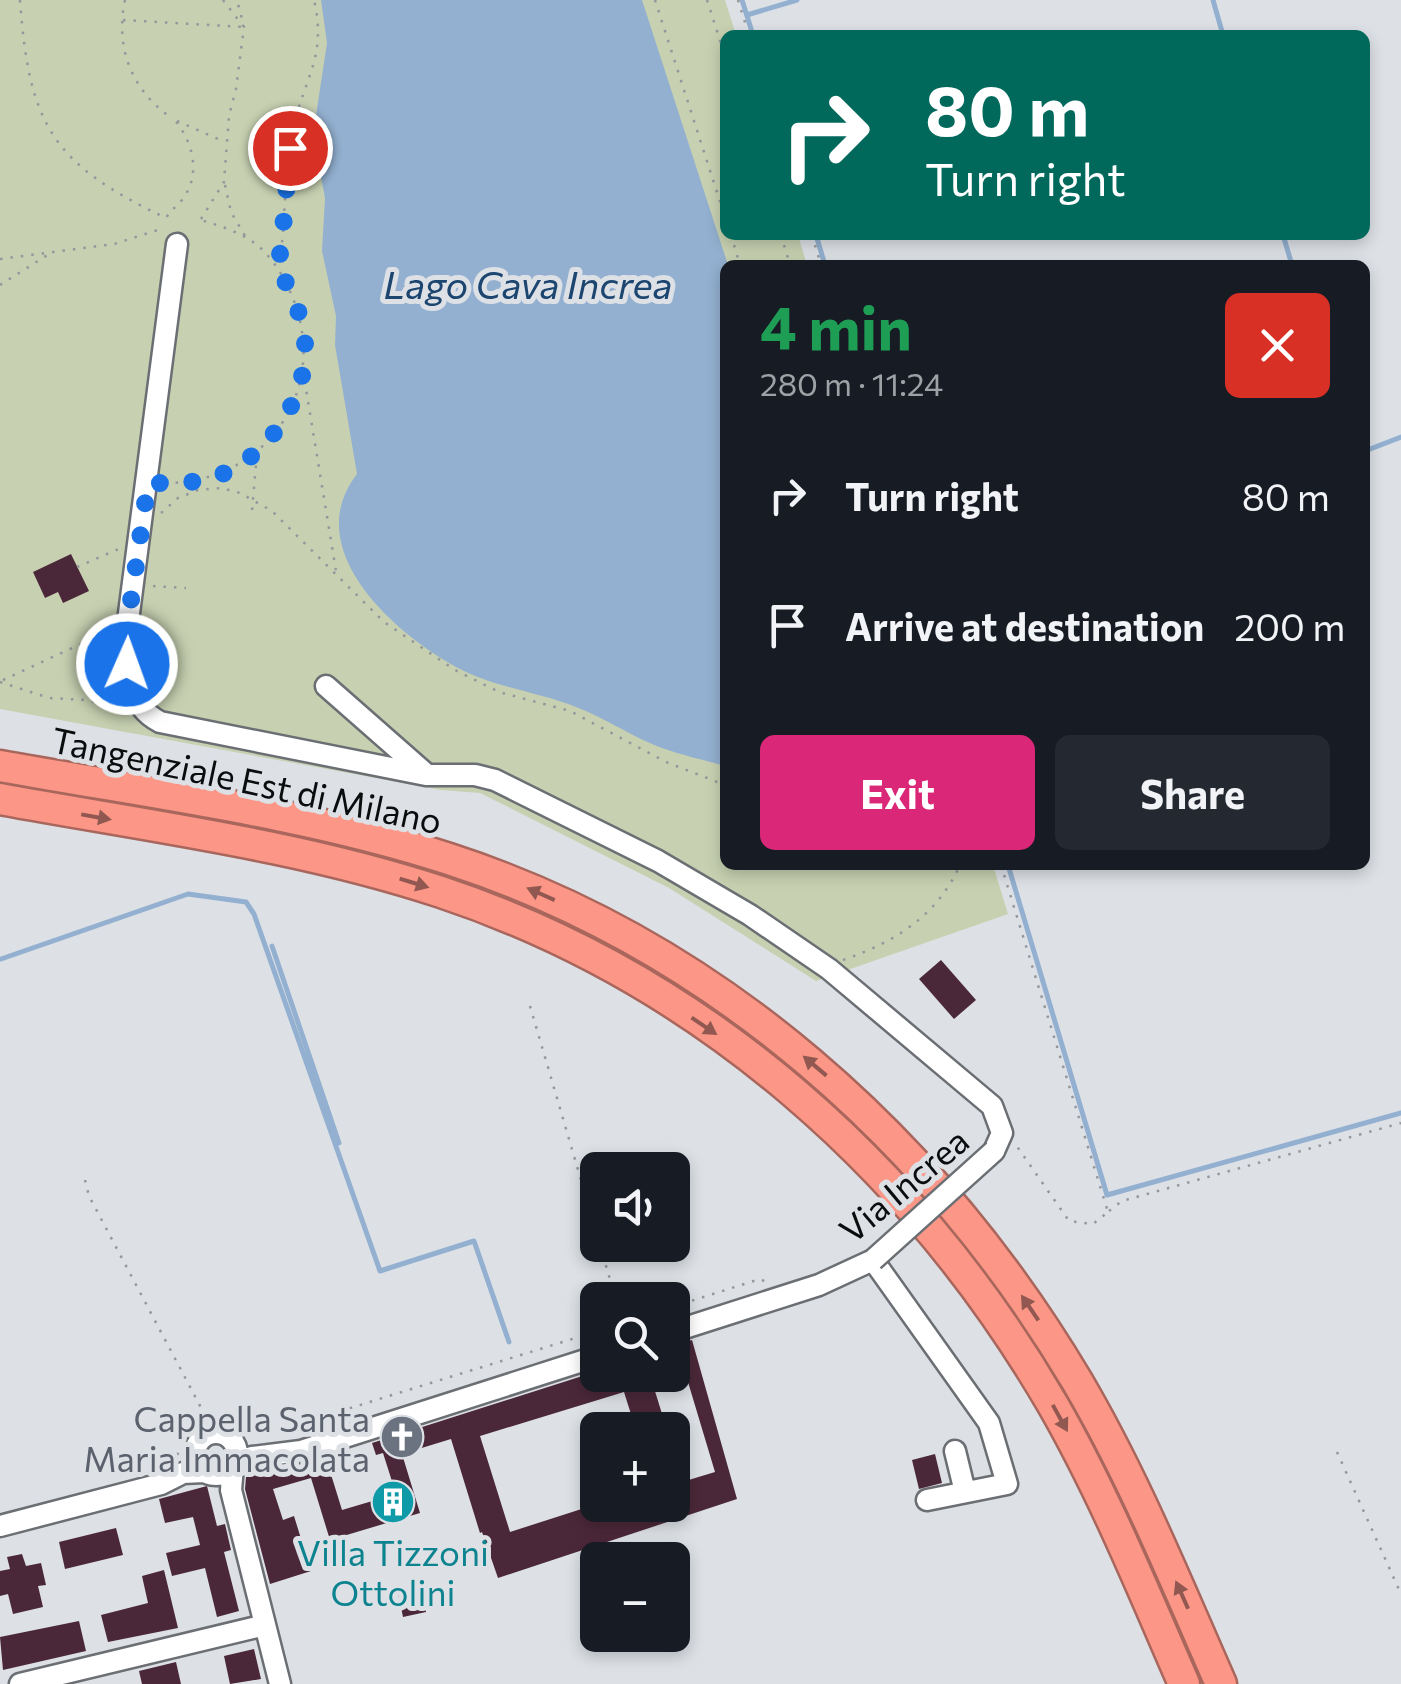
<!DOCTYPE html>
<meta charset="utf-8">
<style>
body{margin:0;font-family:Commissioner,sans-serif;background:#242831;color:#f1f3f6;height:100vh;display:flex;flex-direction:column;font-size:38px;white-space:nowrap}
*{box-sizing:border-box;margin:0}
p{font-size:32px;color:#9ea1a6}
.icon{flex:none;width:55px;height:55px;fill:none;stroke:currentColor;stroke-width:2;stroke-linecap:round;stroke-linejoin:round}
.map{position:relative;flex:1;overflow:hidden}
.details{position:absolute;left:720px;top:260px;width:650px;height:610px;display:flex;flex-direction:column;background:#171b24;border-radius:15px;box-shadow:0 5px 15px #0003}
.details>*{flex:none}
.banner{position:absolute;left:720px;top:30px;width:650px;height:210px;border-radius:15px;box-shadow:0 5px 15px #0003;background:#00695c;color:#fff;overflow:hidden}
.tools{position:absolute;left:580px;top:1152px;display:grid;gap:20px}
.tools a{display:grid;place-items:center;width:110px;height:110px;border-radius:15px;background:#171b24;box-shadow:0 5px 15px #0003;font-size:50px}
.pin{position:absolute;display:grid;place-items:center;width:85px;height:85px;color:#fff;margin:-42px;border:5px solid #fff;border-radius:50%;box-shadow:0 2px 10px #0007}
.me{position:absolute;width:110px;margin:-55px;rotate:2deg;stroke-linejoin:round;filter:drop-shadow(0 0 8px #0008)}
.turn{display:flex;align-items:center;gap:35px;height:210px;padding:0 40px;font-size:45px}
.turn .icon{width:130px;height:130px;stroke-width:2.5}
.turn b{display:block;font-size:70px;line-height:85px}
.round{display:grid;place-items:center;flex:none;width:105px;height:105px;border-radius:15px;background:#242831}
.summary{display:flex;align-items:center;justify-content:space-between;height:170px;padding:0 40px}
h1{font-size:60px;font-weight:700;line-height:75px;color:#1e9e55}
.button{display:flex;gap:20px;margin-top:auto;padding:20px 40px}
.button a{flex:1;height:115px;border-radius:15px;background:#db2777;color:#fff;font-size:40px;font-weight:700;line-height:115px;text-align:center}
.button a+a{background:#242831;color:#f1f3f6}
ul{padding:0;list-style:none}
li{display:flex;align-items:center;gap:30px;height:130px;padding:0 40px}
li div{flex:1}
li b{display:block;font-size:38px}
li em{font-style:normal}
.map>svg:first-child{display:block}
.green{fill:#c7d1b1}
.water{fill:#93b0d0}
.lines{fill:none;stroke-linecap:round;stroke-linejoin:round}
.stream{stroke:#93b0d0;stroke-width:5}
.building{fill:#4b2839}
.minor-casing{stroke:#6b6f74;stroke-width:25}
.highway-casing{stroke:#a8665c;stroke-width:35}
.path{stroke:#94979b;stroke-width:2.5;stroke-dasharray:2.5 8;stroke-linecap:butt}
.minor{stroke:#fff;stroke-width:20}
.highway{stroke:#fc9686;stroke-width:30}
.minor-bridge-casing{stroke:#6b6f74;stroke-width:25;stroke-linecap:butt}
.minor-bridge{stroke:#fff;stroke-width:20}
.oneway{fill:#905850}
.route{stroke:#1a73e8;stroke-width:18;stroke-dasharray:0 32.4}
.labels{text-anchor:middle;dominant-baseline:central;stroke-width:10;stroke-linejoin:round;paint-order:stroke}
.street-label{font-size:35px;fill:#0b0c0e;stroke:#dde1e6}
.worship-label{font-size:35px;fill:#5b616d;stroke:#dde1e6;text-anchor:end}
.culture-label{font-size:35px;fill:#0d838f;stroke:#dde1e6}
.water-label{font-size:38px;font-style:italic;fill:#1c4570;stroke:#dde1e6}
</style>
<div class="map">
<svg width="1401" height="1684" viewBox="0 0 1401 1684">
<rect width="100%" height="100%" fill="#dde1e6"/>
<path class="green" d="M0,0H725L736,35H725V235H798L807,265H725V865H993L1008,914L816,981L669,888L480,793L441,790L0,709Z"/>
<path class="water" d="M321,0H642L728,265H725V766C701,759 675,754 652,744C626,733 603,717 576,707C538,692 497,688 460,669C397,636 298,550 357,474L335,345L336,316L322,251L325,198L313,135L327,43Z"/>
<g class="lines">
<path class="stream" d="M742,0L753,35
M1213,0L1223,35
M747,15L797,0
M816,235L825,265
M1283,235L1292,265
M1365,451L1401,437
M1008,865L1107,1195L1401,1113
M272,946L339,1143
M1,959L188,894L246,902L254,914L380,1271L474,1241L509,1342"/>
</g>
<path class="building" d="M71,554L89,591L63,603L58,592L45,598L33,572Z
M941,960L976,1000L954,1019L919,979Z
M692,1340L737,1499L498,1578L482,1532L480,1533L451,1439L402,1454L420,1513L330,1540L311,1478L273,1489L283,1520L294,1516L311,1571L270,1584L245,1489L246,1477L335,1454L339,1466L329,1468L342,1510L396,1494L383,1453L376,1455L372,1443L598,1371V1375H650L667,1430H636L624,1392L480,1436L510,1532L594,1505H672V1460L676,1459L682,1482L715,1472L685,1372L672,1376V1345Z
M935,1454L942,1483L919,1489L912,1460Z
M207,1486L217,1526L225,1524L231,1550L224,1552L239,1611L217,1617L205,1568L172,1576L166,1553L200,1545L193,1517L165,1523L159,1499Z
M116,1528L123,1555L65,1569L59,1542Z
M22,1554L26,1566L41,1563L46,1585L38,1586L43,1607L13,1614L8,1594L0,1596V1571L10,1569L7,1557Z
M164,1570L178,1628L108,1642L101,1615L148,1603L142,1576Z
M421,1589L426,1612L403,1617L398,1593Z
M79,1621L86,1651L3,1670L0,1637Z
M254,1649L261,1679L230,1684L224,1656Z
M176,1662L181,1684H142L139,1671Z"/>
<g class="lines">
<g class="minor-casing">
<path id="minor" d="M177,244L128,621C127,656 122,703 160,722L426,775H475L495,780L658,861L750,915L829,969L992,1106L1002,1133L994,1151
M326,686L425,773
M672,1332L819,1285L873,1260L989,1423L1007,1484L927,1500
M195 1454a21 21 0 1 1 42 0a21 21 0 1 1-42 0Z
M955,1451L965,1492
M234,1463L252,1457L301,1451L598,1356
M233,1466L231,1490L280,1684
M0,1526L161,1484L183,1473L204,1472
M20,1684L265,1625"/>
</g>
<g class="highway-casing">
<path id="highway" d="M0,766C150,793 304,812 449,859C717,946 934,1141 1077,1381C1134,1478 1176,1582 1221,1684
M0,799C147,826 299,845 441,892C703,979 915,1168 1053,1405C1104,1494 1143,1590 1184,1684"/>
</g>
<path class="path" d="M20,0C29,125 52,164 166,218C171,210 176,207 182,200C202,174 193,141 173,118
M125,0C115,47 131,89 170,117
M223,0L243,26
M655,0L725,217
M707,0L725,56
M738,0L749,35
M123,20L244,27
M177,121L225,142
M225,185L231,212L245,236
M201,219L224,182L229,116L236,89L244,27L237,0
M731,235L740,265
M781,235L790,265
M812,235L821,265
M0,259L114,244L164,228
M276,262L281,252C286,211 284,167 293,128C305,77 327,56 314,0
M0,285L49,254
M303,371L336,571
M165,483C266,483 331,390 292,296C284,277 273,258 257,245C241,232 220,226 201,220L196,221
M252,510L257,453
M161,513L178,498L198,490L221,488L240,493L272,511L384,622L455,670L499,692L570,711L666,762L725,785
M77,567L121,548
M153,586L186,588
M3,680L109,631
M0,682L49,698L87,700L120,709
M1001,865L1108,1212L1093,1224L1069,1221L1016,1145
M843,960C895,942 937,916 960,865
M530,1006L598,1238
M85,1180L89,1196L207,1419L211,1433
M1109,1211L1122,1201L1401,1123
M600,1245L616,1300
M672,1307L760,1279L766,1282
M1337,1452L1401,1594
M177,1455L199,1421L215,1416L251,1433H270L598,1331"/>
<use href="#minor" class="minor"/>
<use href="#highway" class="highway"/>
<g class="minor-bridge-casing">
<path id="minor-bridge" d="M873,1260L994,1151"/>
</g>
<use href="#minor-bridge" class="minor-bridge"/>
</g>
<defs><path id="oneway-solid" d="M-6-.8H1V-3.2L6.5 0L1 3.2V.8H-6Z" transform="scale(2.5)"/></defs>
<g class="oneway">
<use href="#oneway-solid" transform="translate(96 817) rotate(10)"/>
<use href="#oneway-solid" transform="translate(414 883) rotate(17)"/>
<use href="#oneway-solid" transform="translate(541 894) rotate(-156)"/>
<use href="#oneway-solid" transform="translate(704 1026) rotate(34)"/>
<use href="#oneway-solid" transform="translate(815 1066) rotate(-140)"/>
<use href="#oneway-solid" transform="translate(1030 1308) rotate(-124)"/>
<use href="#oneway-solid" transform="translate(1060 1418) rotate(61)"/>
<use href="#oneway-solid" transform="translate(1182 1595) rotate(-114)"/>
</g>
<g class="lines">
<path class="route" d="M127,664L128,621L148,483C171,483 195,484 217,476C270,457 313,391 304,334C300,309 288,285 275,263L281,252L290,148"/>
</g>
<defs>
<g id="church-disc" transform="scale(2.25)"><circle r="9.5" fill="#6b7280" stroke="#dde1e6"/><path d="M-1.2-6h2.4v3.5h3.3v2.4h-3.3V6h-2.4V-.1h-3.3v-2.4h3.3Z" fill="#fff"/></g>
<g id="building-disc" transform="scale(2.25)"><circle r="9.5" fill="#0f9aa8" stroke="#dde1e6"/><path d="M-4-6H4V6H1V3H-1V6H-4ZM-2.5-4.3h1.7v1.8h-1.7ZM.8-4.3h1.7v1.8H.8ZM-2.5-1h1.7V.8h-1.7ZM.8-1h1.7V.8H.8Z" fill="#fff"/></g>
</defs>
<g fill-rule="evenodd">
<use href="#church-disc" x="402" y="1437"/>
<use href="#building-disc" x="393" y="1502"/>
</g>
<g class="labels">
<g class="street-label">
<text transform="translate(247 779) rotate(12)">Tangenziale Est di Milano</text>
<text transform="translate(903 1184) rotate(-40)">Via Increa</text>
</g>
<g class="worship-label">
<text x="370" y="1417">Cappella Santa<tspan x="370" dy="40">Maria Immacolata</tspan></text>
</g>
<g class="culture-label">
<text x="393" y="1551">Villa Tizzoni<tspan x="393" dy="40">Ottolini</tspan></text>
</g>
<g class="water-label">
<text x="528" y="283">Lago Cava Increa</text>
</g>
</g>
</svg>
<div class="tools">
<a><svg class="icon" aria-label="sound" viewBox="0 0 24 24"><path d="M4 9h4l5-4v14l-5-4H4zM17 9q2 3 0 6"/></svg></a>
<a><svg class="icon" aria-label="search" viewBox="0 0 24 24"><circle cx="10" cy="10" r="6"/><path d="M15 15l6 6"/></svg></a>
<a>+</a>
<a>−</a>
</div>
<div class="pin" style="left:290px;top:148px;background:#d93025"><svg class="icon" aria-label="arrive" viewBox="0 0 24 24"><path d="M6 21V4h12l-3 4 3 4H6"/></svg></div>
<svg class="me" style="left:127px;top:664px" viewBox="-20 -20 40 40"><circle r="17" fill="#1a73e8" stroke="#fff" stroke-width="3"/><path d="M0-11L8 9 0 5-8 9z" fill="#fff"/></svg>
<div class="banner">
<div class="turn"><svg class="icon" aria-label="right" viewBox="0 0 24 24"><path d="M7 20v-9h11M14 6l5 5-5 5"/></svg><div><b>80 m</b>Turn right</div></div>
</div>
<section class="details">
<div class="summary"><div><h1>4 min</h1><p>280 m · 11:24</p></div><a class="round" style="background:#d93025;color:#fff"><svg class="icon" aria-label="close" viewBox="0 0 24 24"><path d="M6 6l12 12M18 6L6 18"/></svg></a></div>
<ul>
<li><svg class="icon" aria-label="right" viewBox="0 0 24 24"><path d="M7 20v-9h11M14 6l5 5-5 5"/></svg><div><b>Turn right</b></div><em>80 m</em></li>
<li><svg class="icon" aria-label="arrive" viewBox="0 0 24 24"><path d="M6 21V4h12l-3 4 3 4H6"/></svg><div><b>Arrive at destination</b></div><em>200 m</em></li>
</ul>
<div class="button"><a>Exit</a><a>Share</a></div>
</section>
</div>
